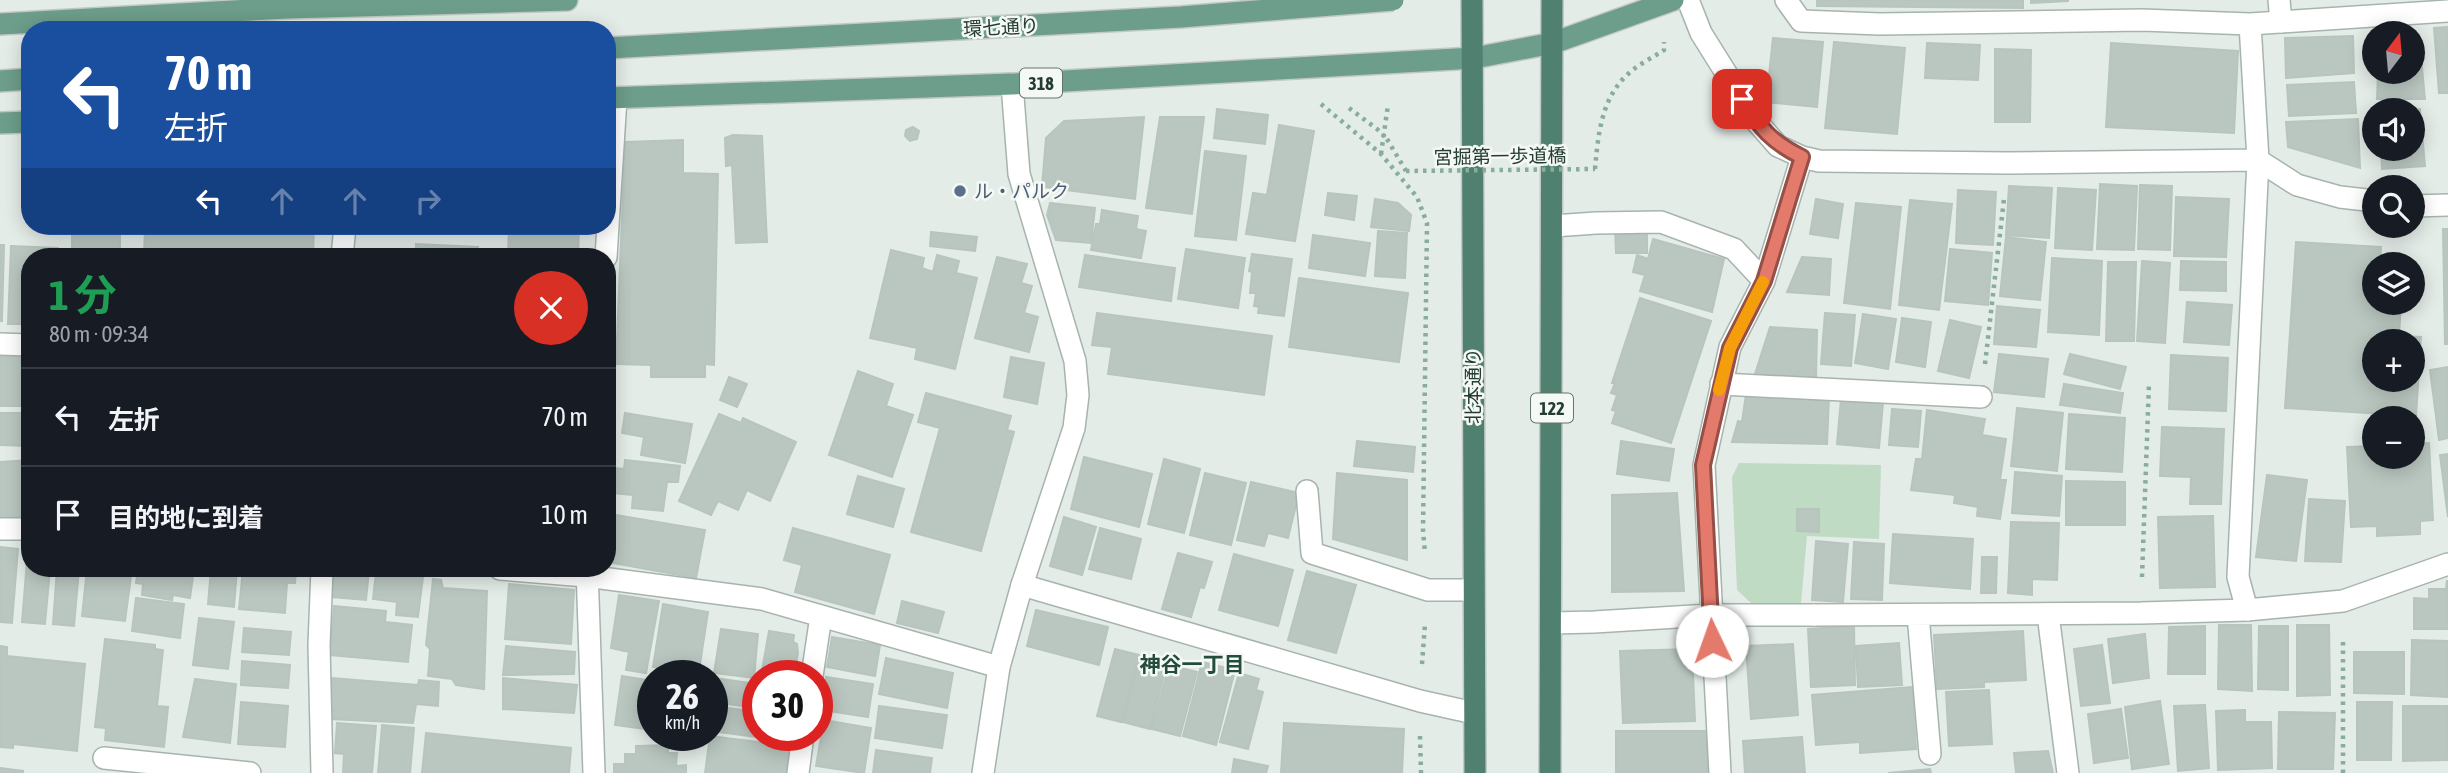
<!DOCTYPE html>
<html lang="ja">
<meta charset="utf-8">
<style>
body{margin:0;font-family:"Asap Condensed","Noto Sans JP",sans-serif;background:#242831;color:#f1f3f6;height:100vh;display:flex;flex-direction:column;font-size:26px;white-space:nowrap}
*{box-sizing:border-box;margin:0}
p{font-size:23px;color:#9ea1a6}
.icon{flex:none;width:38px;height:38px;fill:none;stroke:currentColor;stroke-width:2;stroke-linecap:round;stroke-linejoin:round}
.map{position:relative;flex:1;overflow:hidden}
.drawer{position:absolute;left:21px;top:248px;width:595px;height:329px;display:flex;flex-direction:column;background:#171b24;border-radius:28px;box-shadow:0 4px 18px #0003}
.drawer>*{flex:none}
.guide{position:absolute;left:21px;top:21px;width:595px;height:214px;border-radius:28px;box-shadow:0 4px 18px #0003;background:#1a4fa0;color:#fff;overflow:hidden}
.needle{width:46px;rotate:16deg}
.fabs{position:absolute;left:2362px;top:21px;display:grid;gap:14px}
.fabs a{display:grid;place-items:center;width:63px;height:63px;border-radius:50%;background:#171b24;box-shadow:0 4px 18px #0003;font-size:35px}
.speed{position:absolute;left:637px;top:660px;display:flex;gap:14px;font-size:35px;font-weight:700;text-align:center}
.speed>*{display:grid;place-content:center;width:91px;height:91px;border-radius:50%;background:#171b24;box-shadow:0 4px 18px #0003;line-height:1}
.speed small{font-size:18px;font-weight:400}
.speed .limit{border:10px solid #d22;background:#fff;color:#111}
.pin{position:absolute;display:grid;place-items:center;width:60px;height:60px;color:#fff;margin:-30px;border-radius:14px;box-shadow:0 4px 10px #0006}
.me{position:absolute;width:77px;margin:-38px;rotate:357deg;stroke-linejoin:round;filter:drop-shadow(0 0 5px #0008)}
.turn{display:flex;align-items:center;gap:24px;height:147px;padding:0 28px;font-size:32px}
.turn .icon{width:91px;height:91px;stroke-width:2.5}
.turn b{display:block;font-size:49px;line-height:60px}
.lanes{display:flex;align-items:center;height:66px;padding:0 28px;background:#0003;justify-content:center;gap:35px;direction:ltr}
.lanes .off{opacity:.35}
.round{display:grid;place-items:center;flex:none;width:74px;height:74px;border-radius:37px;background:#242831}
.overview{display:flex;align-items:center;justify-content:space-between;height:119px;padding:0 28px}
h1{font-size:42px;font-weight:700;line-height:52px;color:#1e9e55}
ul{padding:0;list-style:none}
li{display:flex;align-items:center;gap:21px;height:98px;padding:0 28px;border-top:2px solid #363941}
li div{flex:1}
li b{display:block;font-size:26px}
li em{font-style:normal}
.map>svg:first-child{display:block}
.green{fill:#c0dbc4}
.building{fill:#bac7c0;stroke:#b7c5be;stroke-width:2;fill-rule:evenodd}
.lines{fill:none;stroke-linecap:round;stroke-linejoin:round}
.service-casing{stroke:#a7b4ae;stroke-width:24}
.minor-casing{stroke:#a7b4ae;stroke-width:24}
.primary-casing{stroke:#c2c8c6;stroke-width:24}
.trunk-casing{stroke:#c2c8c6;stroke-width:24}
.path{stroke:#88ac9d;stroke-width:4.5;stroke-dasharray:3.5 5;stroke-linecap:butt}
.service{stroke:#fff;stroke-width:21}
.minor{stroke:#fff;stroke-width:21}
.primary{stroke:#6d9d8b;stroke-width:21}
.trunk{stroke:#508170;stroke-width:21}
.primary-bridge-casing{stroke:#c2c8c6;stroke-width:24;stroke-linecap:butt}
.path-bridge{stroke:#88ac9d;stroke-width:4.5;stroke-dasharray:3.5 5;stroke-linecap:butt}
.primary-bridge{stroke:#6d9d8b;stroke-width:21}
.route-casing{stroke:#944f46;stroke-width:18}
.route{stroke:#e47a6b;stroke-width:12}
.slow{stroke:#f59e0b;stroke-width:12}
.service-dot{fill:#5c6f8a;stroke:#f5f9f6;stroke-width:2.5}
.labels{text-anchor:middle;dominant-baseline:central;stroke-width:5;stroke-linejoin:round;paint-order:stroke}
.shield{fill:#f5f9f6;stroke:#63756e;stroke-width:2}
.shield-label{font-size:18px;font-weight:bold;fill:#253c33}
.street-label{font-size:19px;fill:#253c33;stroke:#f5f9f6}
.service-label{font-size:19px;fill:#4e5e75;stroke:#f5f9f6;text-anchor:start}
.neighbourhood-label{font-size:21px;font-weight:bold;fill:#234c3d;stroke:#f5f9f6}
</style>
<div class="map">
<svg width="2448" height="773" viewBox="0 0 2448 773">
<rect width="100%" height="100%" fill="#e4ece8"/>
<path class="green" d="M1739,463L1881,465L1879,539L1807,536L1801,604L1751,603L1737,590L1732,477Z"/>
<path class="building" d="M1817,0H2023V8L1817,6Z
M2031,0H2068V1L2031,3Z
M2448,27V93H2439L2434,28Z
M2353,36L2354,73L2286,78L2285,38Z
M2413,37H2419L2425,99H2377L2378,72H2413Z
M1773,38L1823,42L1817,107L1766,102Z
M1834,42L1905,48L1897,134L1825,128Z
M1927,43L1980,45L1978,80L1925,78Z
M2111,43L2238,51L2234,133L2106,127Z
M1995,49L2031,50L2030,122H1995Z
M2354,82L2356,113L2289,116L2287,85Z
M1217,109L1268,115L1265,144L1214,138Z
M2420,109L2425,166L2382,169L2381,149H2413V110H2398Z
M1144,117L1135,199L1042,187L1046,138L1064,121Z
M1160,117H1204L1192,214L1146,208Z
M2358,119L2360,168L2288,147L2286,122Z
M1279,125L1314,131L1295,241L1246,234L1253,193L1267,195Z
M913,127L919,131L917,139L910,141L905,136L906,130Z
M733,135L762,136L767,242L736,243L732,165L726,166L725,138Z
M683,140V173L718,174L714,365L705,364V377H651V365L616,364L625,142Z
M1205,151L1246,156L1236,240L1195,236Z
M2100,184L2137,186L2134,250L2097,249Z
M2140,185L2172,186L2170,250L2138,249Z
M2009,186L2052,188L2049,238L2006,235Z
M2058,188L2096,190L2092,250L2055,248Z
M1958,190L1996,192L1993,245L1956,243Z
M1328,193L1357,196L1354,220L1325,215Z
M2176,197L2229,199L2226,257L2174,256Z
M1375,199L1398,203L1411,215L1409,231L1371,227Z
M1816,199L1843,204L1838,238L1810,234Z
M1910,200L1952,204L1939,310L1899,305Z
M1050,203L1095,208L1091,243L1056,240L1047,215Z
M1856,203L1901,207L1890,309L1844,303Z
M1102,210L1138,216L1136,229L1146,231L1141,258L1091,250L1096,224H1100Z
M72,226H120V257H72Z
M145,226H314L313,257H144Z
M509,226H579L578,257H508Z
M1647,227V253H1616L1615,228Z
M2443,229H2448V344H2445Z
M1378,231L1407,233L1405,278L1375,276Z
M931,232L977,237L975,251L930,246Z
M1313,235L1370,243L1365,276L1309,268Z
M2006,237L2046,242L2040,300L2000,296Z
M1653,239L1724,259L1712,312L1640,291L1645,275L1633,272L1637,255L1648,259Z
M2296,242L2381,247L2380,264H2375V303H2401L2399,336L2421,337L2416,416L2285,408ZM2375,341H2413V380H2375Z
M416,244L478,247L477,257H416Z
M0,245H4L2,321H0Z
M11,246L58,248V257H30V324H8Z
M1186,249L1245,258L1238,308L1178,299Z
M1950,249L1992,253L1988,305L1945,301Z
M891,250L924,258L922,268L933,272L937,255L959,261L956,273L977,278L955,369L915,359L917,348L870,338Z
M1252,254L1292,259L1284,316L1258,313L1259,307L1254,306L1256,293H1250L1252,272L1249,271Z
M1085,255L1175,268L1171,301L1079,287Z
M997,257L1027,264L1021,283L1032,286L1024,313L1038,317L1029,352L975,338Z
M1802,257L1831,259L1829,295L1787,292Z
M2052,258L2102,261L2099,335L2048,332Z
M2142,261L2170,263L2165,343L2137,341Z
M2181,261L2226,262V291L2180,290Z
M2108,262H2136L2134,341H2106Z
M1299,278L1408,293L1399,362L1289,347Z
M1640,298L1711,321L1671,443L1612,423L1616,411L1612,410L1617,395L1611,393L1615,383H1612Z
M2187,302L2232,305L2229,345L2184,342Z
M1997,306L2040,310L2036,347L1994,344Z
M1097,313L1272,336L1264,395L1108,374L1112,347L1092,345Z
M1825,313L1855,315L1851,366L1821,364Z
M1863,314L1896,319L1888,369L1855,363Z
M1902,318L1931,322L1925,367L1896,362Z
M1950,320L1981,327L1969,378L1938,371Z
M1770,327L1817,330L1816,379L1755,374Z
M1999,354L2048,359L2044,397L1994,392Z
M2070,354L2126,367L2120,389L2064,374Z
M2171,355L2228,358L2226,411L2169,409Z
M30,356V406H0V357Z
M1011,357L1044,363L1037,404L1004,397Z
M2448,367V438L2439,440L2430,370Z
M858,371L893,384L886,406L913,415L892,477L829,455Z
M729,377L747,384L737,407L720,400Z
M2064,384L2123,393L2120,413L2060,405Z
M926,393L1011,416L1007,430L1014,432L981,551L911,532L940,428L918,422Z
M1746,394L1829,397L1827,444L1732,442L1738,421L1742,422Z
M1841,399L1883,403L1879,448L1837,444Z
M2017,408L2063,413L2057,471L2011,466Z
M1892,409L1921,411L1918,447L1889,445Z
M1927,410L1985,419L1982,435L2006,439L2000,480H2006L2000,519L1977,516L1978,507L1954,503L1955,495L1911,490L1916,459H1922Z
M0,413H30V446L0,445Z
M625,413L692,424L685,463L641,455L644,437L622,433Z
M719,414L741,423L743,418L796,442L770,501L747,490L738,510L718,501L711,515L679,501Z
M2069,414L2125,418L2122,472L2066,469Z
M2162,427L2224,429L2221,504H2190L2191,477L2160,476Z
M1357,441L1415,447L1413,472L1354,466Z
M1621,441L1674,449L1669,481L1617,474Z
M2429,443L2433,520L2420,521V534L2377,536V526L2351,527L2347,447L2375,446V457H2413V444Z
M2448,454V517L2440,455Z
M1084,457L1152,474L1139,527L1071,509Z
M1164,459L1200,469L1184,533L1148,524Z
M30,460V512H23L22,526L0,525V462Z
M625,460L680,466L678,482H667L663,511L632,508L633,495L613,493L615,468L624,469Z
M2015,472L2062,476L2059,516L2012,513Z
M1205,473L1246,483L1231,545L1190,535Z
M1337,473L1407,480V560L1333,539Z
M2267,475L2307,480L2296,561L2256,557Z
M858,476L904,489L893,527L847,514Z
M2066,481L2125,482V525H2066Z
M1251,482L1299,493L1288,538L1268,533L1264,546L1237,540Z
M1677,493L1684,591L1612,592V495Z
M2309,499L2345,501L2341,562L2305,561Z
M1797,509H1819V532L1797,531Z
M610,514L705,530L696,578L607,562Z
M2213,516L2215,587L2160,588L2158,517Z
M1064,517L1096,527L1082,575L1050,566Z
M2011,522L2059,523L2057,580L2032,579V595L2008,593Z
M793,528L890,555L874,614L795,592L802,565L784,560Z
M1100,528L1141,539L1131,579L1089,569Z
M1893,534L1973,539L1970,589L1890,583Z
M1816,541L1848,544L1843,602L1812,600Z
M1854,542L1884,544L1882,600L1851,599Z
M0,547L18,549L12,623L0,622Z
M28,548L30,549V569H50L45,624L22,622Z
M1178,553L1212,562L1204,588L1200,587L1191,617L1162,609Z
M1234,554L1293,570L1278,626L1219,610Z
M1982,557H1997L1996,593H1981Z
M57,569H79L74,626L53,624Z
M87,569H132L125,621L82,616Z
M138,569H194L190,598L173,595L172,600L142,595L143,584L136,583Z
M211,569H237L234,607L208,604Z
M243,569H296L295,583H287L285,613L239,609Z
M334,569L369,571L366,600L332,597Z
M1307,571L1356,585L1336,653L1288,640Z
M376,572L423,577L418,617L396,615L397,602L373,599Z
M433,579L441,580L443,588L487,591L484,689L456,685L452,679L428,676L430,649L426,645Z
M2447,580L2448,629H2414V598L2429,599V589H2446Z
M509,584L574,590L571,644L505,639Z
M619,595L659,601L646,673L626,670L629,652L611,648Z
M136,598L184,604L180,638L132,631Z
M902,601L944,612L938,633L897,623Z
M663,604L708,612L700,664L684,661L682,672L653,667Z
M334,606L386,611L385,622L412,625L408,662L330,655Z
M1036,610L1108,627L1099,665L1027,646Z
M199,618L234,622L228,669L193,665Z
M2219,625H2251L2252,691L2218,689Z
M2297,625H2329L2330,695L2297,696Z
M1854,626L1855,685L1811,687L1808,629Z
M2205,626V674H2168L2169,627Z
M2259,626H2288V690L2258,689Z
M244,628L291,632L289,655L242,652Z
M721,629L758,634L754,678L714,673Z
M769,631L794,635L793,642L797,644L798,653L794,676H761Z
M2023,631L2026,680L1984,682V687L1937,689L1934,635Z
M2145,634L2149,678L2113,683L2108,639Z
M832,637L880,645L875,676L827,667Z
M105,639L155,645V649L163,650L157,706L168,707L164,747L105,740L106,728L95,727Z
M2412,640L2448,641V697L2411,695Z
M1899,643L1902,685L1858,687L1856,646Z
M1793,644L1798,715L1751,719L1746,646Z
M2102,645L2110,703L2081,706L2074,649Z
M0,646L7,647V656L85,664L77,751L13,744V748L0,747Z
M506,646L575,652L574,674L503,675Z
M1115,649L1139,655L1121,722L1097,716Z
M1692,649L1695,721L1623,723L1620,651Z
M2354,652H2404V694L2354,693Z
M1140,656L1167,663L1150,729L1123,722Z
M886,658L953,673L947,708L879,694Z
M242,661L290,665L288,688L241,685Z
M1202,662L1235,670L1216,745L1183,736Z
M1169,665L1197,672L1180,736L1152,729Z
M1239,673L1259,679L1256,690L1263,692L1248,749L1220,742Z
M622,676L653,681V730L615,725Z
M826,677L873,684L868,717L822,710Z
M331,678L418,685L419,680L439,682L438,706L416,704L413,723L329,719Z
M503,678L577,685L574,713L503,709Z
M714,678L758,684V708L712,702Z
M195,679L236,684L230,743L183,737Z
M1912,687L1916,749L1860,753V742L1816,745L1812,695Z
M1989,690L1992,744L1949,746L1946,692Z
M2160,701L2169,764L2132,769L2125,707Z
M241,702L288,706L285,747L238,744Z
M2357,702H2392L2391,760H2357Z
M2205,705L2209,768L2178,771L2174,706Z
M712,706L758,712V735H788L787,741L712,731Z
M879,706L947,715L942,748L875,738Z
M2403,706H2447L2448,760L2403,761Z
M2121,709L2128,758L2094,763L2088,714Z
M2245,710V722H2271L2272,768L2218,770L2216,711Z
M2279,712L2335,713L2333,769H2278Z
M824,720L871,728L864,773L816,766Z
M337,723L376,726L372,773H343L344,754L335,753Z
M1284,723L1404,729L1402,773H1281Z
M382,725L414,728L410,773H378Z
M1616,731H1707V773H1616Z
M426,733L571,748L569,773H422Z
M710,736L790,746L787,773H705Z
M1802,737L1805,773H1745L1743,741Z
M668,745V753H677L676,766L686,765V773H614V764H625V754H636V746Z
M876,750L932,758L930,773H873Z
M2048,751L2053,773H2016L2014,753Z
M1234,759L1268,766L1266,773H1232Z
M0,768L23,771V773H0Z
M1930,769L1931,773H1888Z"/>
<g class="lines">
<g class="service-casing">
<path id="service" d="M2279,0L2281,22
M606,257L616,98
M0,344L30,345
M1721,384L1981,397
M1307,491L1312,553L1428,590H1473
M0,529H30
M500,569L586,576L762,599L999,667
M587,569L594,773
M1022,585L1420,701L1474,713
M1814,615L2141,613L2247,610L2343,601L2448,564
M1918,615L1930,754
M812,676L821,616
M104,758L250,773
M798,773L803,735"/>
</g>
<g class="minor-casing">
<path id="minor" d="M1688,0L1701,33L1756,121L1778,146L1802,157
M1786,0L1801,21L1880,24L2142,20L2250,24L2448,11
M2413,206L2448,205
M1553,226L1596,223L1661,222L1734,249L1764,281
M342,257L345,226
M322,569L319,645L322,773
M2247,610L2238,577L2258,160L2250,24
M2048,614L2068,773
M1552,623L1594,622L1710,615H1814
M983,773L999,667L1022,585L1074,428L1078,395L1075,361L1019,174L1012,84
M1720,773L1704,465L1730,347L1764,281L1802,157L1819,161L2008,163L2258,160L2297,185L2340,197L2375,201"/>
</g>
<g class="primary-casing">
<path id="primary" d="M0,24L287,8L567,0
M0,81L30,79
M607,98L1012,84L1474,58L1553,43L1673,0
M0,123L30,122"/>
</g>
<g class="trunk-casing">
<path id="trunk" d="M1472,0L1475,773
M1550,773L1552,0"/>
</g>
<path class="path" d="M1321,104L1381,154L1417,197L1427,223L1423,530L1425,553
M1387,139L1406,171
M1381,154L1388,105
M1595,169C1598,136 1601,99 1627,75C1637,65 1652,58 1664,50V42
M1985,364L2004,199
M2142,577L2149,383
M1422,664L1425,624
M1420,736L1421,773
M2343,773V637"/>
<use href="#service" class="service"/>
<use href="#minor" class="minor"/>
<use href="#primary" class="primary"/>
<use href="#trunk" class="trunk"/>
<g class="primary-bridge-casing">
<path id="primary-bridge" d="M607,48L1181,17L1393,0"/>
</g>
<path class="path-bridge" d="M1349,108L1377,129L1387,139
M1406,171L1595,169"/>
<use href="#primary-bridge" class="primary-bridge"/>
</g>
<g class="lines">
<g class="route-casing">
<path id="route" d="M1712,641L1703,465L1730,348L1764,281L1802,157C1771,142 1760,128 1742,99"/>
</g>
<use href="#route" class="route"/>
<path class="slow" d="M1719,390L1730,348L1763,282"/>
</g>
<circle class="service-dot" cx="960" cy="191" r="7"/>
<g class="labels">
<g class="shield">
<rect x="1020" y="68.5" width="42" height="29" rx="5"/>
<rect x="1531" y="393.5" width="42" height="29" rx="5"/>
</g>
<g class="shield-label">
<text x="1041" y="83">318</text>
<text x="1552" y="408">122</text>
</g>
<g class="street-label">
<text transform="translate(1001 27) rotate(-3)">環七通り</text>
<text transform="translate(1500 156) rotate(-1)">宮掘第一歩道橋</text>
<text transform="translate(1473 386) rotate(-90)">北本通り</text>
</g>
<g class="service-label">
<text x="974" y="191">ル・パルク</text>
</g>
<g class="neighbourhood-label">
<text x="1192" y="664">神谷一丁目</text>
</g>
</g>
</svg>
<div class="fabs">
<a><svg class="needle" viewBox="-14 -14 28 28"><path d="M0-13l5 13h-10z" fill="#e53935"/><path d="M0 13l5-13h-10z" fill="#9ea1a6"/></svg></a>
<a><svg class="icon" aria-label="sound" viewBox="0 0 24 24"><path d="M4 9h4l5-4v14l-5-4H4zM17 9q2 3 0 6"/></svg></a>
<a><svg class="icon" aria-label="search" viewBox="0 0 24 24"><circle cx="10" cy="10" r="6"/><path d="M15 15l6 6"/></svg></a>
<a><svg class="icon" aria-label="layers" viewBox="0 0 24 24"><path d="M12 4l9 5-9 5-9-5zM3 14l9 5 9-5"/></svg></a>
<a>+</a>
<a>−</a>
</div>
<div class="speed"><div>26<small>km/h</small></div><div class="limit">30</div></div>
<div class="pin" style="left:1742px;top:99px;background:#d93025"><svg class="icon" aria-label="arrive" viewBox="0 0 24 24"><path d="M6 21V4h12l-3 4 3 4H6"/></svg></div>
<svg class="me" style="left:1712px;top:641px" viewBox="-20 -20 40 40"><circle r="19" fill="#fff"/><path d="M0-13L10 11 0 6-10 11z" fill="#e47a6b"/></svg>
<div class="guide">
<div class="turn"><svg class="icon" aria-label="left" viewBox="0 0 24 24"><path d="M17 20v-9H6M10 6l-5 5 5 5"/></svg><div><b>70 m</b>左折</div></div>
<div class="lanes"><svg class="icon" aria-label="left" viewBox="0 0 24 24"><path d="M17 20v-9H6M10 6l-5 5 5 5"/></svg><svg class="icon off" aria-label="ahead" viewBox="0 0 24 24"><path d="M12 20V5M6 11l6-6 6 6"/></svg><svg class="icon off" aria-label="ahead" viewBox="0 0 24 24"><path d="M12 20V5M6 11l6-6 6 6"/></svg><svg class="icon off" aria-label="right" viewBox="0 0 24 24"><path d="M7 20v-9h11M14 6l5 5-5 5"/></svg></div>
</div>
<section class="drawer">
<div class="overview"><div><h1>1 分</h1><p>80 m · 09:34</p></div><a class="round" style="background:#d93025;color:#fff"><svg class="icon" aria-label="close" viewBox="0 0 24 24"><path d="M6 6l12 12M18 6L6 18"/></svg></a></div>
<ul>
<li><svg class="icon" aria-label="left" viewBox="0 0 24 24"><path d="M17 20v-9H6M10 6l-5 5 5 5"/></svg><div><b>左折</b></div><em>70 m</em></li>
<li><svg class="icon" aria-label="arrive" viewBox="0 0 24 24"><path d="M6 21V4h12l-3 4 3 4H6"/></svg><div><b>目的地に到着</b></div><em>10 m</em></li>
</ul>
</section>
</div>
